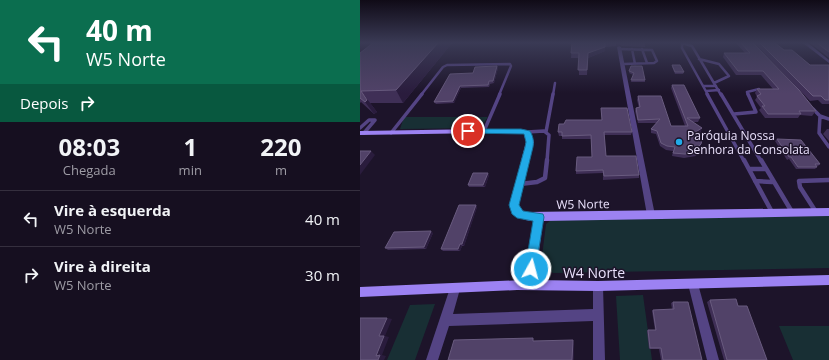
<!DOCTYPE html>
<html lang="pt">
<meta charset="utf-8">
<style>
body{margin:0;font-family:"Open Sans",sans-serif;background:#1f1829;color:#f1f3f6;height:100vh;display:flex;flex-direction:column;font-size:15px;white-space:nowrap}
*{box-sizing:border-box;margin:0}
p{font-size:13px;color:#9e9ca5}
.icon{flex:none;width:22px;height:22px;fill:none;stroke:currentColor;stroke-width:2;stroke-linecap:round;stroke-linejoin:round}
.map{position:relative;flex:1;overflow:hidden}
.panel{display:flex;flex-direction:column;background:#160f20;width:360px}
.panel>*{flex:none}
.hud{background:#0b6e4f;color:#fff;overflow:hidden}
.pin{position:absolute;display:grid;place-items:center;width:34px;height:34px;color:#fff;margin:-17px;border:2px solid #fff;border-radius:50%;box-shadow:0 1px 4px #0007}
.me{position:absolute;width:44px;margin:-22px;rotate:7deg;stroke-linejoin:round;filter:drop-shadow(0 0 3px #0008)}
.turn{display:flex;align-items:center;gap:14px;height:84px;padding:0 20px;font-size:18px}
.turn .icon{width:52px;height:52px;stroke-width:2.5}
.turn b{display:block;font-size:28px;line-height:34px}
.then{display:flex;align-items:center;height:38px;padding:0 20px;background:#0003;gap:8px;font-size:15px}
.eta{display:flex;justify-content:space-evenly;align-items:center;height:68px;text-align:center}
.eta b{font-size:24px;font-weight:700;line-height:28px}
ul{padding:0;list-style:none}
li{display:flex;align-items:center;gap:12px;height:56px;padding:0 20px;border-top:1px solid #352f3e}
li div{flex:1}
li b{display:block;font-size:15px}
li em{font-style:normal}
main{display:flex;flex:1;min-height:0}
.map>svg:first-child{display:block}
.green{fill:#182f34}
.lines{fill:none;stroke-linecap:round;stroke-linejoin:round}
.service-far2{stroke:#544484;stroke-width:2.5}
.service-far1{stroke:#544484;stroke-width:3.5}
.service{stroke:#544484;stroke-width:4.5}
.minor{fill:#544484;fill-rule:evenodd}
.tertiary{fill:#544484;fill-rule:evenodd}
.secondary{fill:#9c82f2;fill-rule:evenodd}
.wall{fill:#3f2f56}
.shaded-wall{fill:#2a1c3d}
.building{fill:#514268;stroke:#695b7f}
.route{fill:#21aae8;stroke:#156e97}
.poi-dot{fill:#21aae8;stroke:#1d142a;stroke-width:1.5}
.labels{text-anchor:middle;dominant-baseline:central;stroke-width:3;stroke-linejoin:round;paint-order:stroke}
.poi-label{font-size:12px;fill:#eae1fc;stroke:#1d142a;text-anchor:start}
.street-label{font-size:12px;fill:#eae1fc;stroke:#1d142a}
.near-street-label{font-size:14px;fill:#eae1fc;stroke:#1d142a}
</style>
<main>
<section class="panel">
<div class="hud">
<div class="turn"><svg class="icon" aria-label="left" viewBox="0 0 24 24"><path d="M17 20v-9H6M10 6l-5 5 5 5"/></svg><div><b>40 m</b>W5 Norte</div></div>
<div class="then">Depois<svg class="icon" aria-label="right" viewBox="0 0 24 24"><path d="M7 20v-9h11M14 6l5 5-5 5"/></svg></div>
</div>
<div class="eta">
<div><b>08:03</b><p>Chegada</p></div>
<div><b>1</b><p>min</p></div>
<div><b>220</b><p>m</p></div>
</div>
<ul>
<li><svg class="icon" aria-label="left" viewBox="0 0 24 24"><path d="M17 20v-9H6M10 6l-5 5 5 5"/></svg><div><b>Vire à esquerda</b><p>W5 Norte</p></div><em>40 m</em></li>
<li><svg class="icon" aria-label="right" viewBox="0 0 24 24"><path d="M7 20v-9h11M14 6l5 5-5 5"/></svg><div><b>Vire à direita</b><p>W5 Norte</p></div><em>30 m</em></li>
</ul>
</section>
<div class="map">
<svg width="469" height="360" viewBox="0 0 469 360">
<rect width="100%" height="100%" fill="#1d142a"/>
<path class="green" d="M44,117H128L120,128L40,129Z
M469,216V268L193,273L181,264L186,224L191,220Z
M283,295L292,360H260L256,296Z
M75,304L55,360H27L50,305Z
M419,326H469V360H433Z"/>
<g class="lines">
<path class="service-far2" d="M259,49L292,50L297,61L294,63L263,64
M272,49L275,64
M282,49L287,63
M339,59L359,64L369,76L354,83
M344,86H356
M346,91L359,90
M61,95L83,67L87,65L150,64L151,66L139,95
M193,95L195,83
M348,95L322,48V43L332,46L361,95
M388,95L387,92L399,89"/>
<path class="service-far1" d="M347,94L384,161
M361,94L401,161
M453,109L460,116L469,119
M374,114L396,112L388,94
M460,116L459,133L469,147
M0,128L9,120H15
M124,131L140,94
M167,132L184,131L189,135L187,161
M186,132L193,94
M4,133L15,120
M31,133L62,94"/>
<path class="service" d="M384,160L412,212
M401,160L432,212
M389,169H406
M395,181L412,182
M160,184L177,182L185,178L187,160
M456,212L440,187L439,181L469,180"/>
<path class="minor" d="M443,43H448L469,60V63Z
M259,46L261,47L295,215L294,218L291,219L288,218L287,215L257,47Z
M333,279L337,280L338,284L359,360H347L328,284L329,280Z"/>
<path class="tertiary" d="M238,281L242,282L243,286L245,360H233V321L89,326L78,360H66L91,285L95,284L99,285L100,289L93,314L233,309V286L234,282Z"/>
<path class="secondary" d="M124,129L167,130L170,132L174,142L158,205L161,210L167,212L469,208V216L183,221L175,280L238,281L469,275V285L238,291L157,290L0,297V287L164,280L174,221C162,221 154,216 150,205L166,142L164,134L124,133L0,135V131Z"/>
</g>
<path class="wall" d="M13,43H92L43,103H10L17,112L14,114L1,102L0,103V53Z
M212,43H285V47L262,46L260,45L256,46L245,47V51L228,58L227,75H219V58H211Z
M376,43H393L456,111L452,116L440,115L438,118H405L399,110L401,108L395,100L397,97L395,93L397,89H413L401,75H376L363,57L364,53H385Z
M394,43H415L424,50L450,65H469V104H462L458,100L450,101Z
M450,43H469V58Z
M312,65L324,72L323,74H315L312,67Z
M137,66L138,68L134,83L130,84L129,87L101,88L94,103L76,104L74,102L113,73Z
M271,66L285,80V82H271L273,75L269,73Z
M312,85L340,118L338,122H332L341,132L337,134L341,144L340,147L337,149H335L338,152L336,156L324,158L312,156L313,151L306,150L300,146L296,134L291,133V129L297,123H278L275,111L276,108H279L277,100L278,96L311,126H325L311,88Z
M241,108L272,132L271,135H244L246,156L279,175V178L243,180V173L216,174V171L232,157L231,139H202V136H199L198,132L204,124L242,120Z
M467,129H469V141L463,134Z
M417,139L460,164L458,166H456L457,167L455,169H436L429,159L427,160L415,141Z
M129,175L125,187H109L108,185Z
M116,205L117,207L104,246H102L100,251H83L81,249Z
M73,233L66,249L28,250L25,248Z
M350,300L378,306L407,360H364L347,302Z
M313,302L342,360H301L299,349H289L287,331L288,330H295L292,311L293,310L312,309L311,303Z"/>
<path class="shaded-wall" d="M78,43H92L43,103L36,90Z
M256,43H260V45L256,46Z
M245,47V51L228,58L227,75L228,53Z
M137,66L138,68L134,83L133,81Z
M100,86L101,88L94,103L93,101Z
M1,91L17,112L14,114L5,102Z
M342,128L341,132L333,136L334,133Z
M341,144L340,147L337,149L339,146Z
M11,151L15,155L0,175V165Z
M128,173L129,175L125,187L123,185Z
M116,205L117,207L104,246L102,244Z
M71,231L73,233L66,249L64,247Z
M100,244L102,246L100,251L98,249Z
M27,318L32,319L25,336L29,337L22,355L26,356L24,360H18L16,356L19,336Z
M213,340L214,344V360H212Z"/>
<path class="building" d="M13,43H78L36,90L1,91L7,100L5,102L0,98V53Z
M212,43H245V47L228,53L227,70H218L219,53H211Z
M381,43H393L439,90L456,111H439L441,114H408L402,106H405L397,96L401,94L397,89H419L403,71H378L364,53H390Z
M400,43H415L424,50H432L450,65H469V100H465L461,96H453Z
M457,43H469V52Z
M312,65H320L324,72H315Z
M137,66L133,81H129L128,85L100,86L93,101L74,102L90,74L113,73L115,67Z
M271,66H282L285,80H271L274,73L269,71Z
M312,85H324L340,118H327L342,128L334,133L340,135L342,140L341,144L339,146H331L338,152L325,154L313,153L315,147L307,146L301,143L297,131L291,129L300,119L278,120L276,108L280,107L278,96H301L311,126H328Z
M241,108H267L272,132H244L246,156H276L279,175L244,176L243,170L216,171L217,157H232L231,135L202,136V132H198L199,124H204L206,120H242Z
M417,139L441,140L460,164H455L457,167H438L431,157H429Z
M0,151H11L0,165Z
M113,173H128L123,185H108Z
M99,205H116L102,244H100L98,249H81Z
M71,231L64,247L25,248L34,232Z
M376,299L378,306H387L407,360H367L350,300Z
M313,302H328L342,360H303L301,348H290L288,330H296L293,310L314,309Z
M0,318H27L19,336H24L16,356L20,355L18,360H0Z
M173,338V341L213,340L212,360H88L94,340Z"/>
<linearGradient id="sky" x2="0" y2="1"><stop stop-color="#100b17"/><stop offset="0.46" stop-color="#3a3a55"/><stop offset="1" stop-color="#3a3a55" stop-opacity="0"/></linearGradient>
<rect width="469" height="93" fill="url(#sky)"/>
<path class="route" d="M108,129H161L170,131C173,136 174,141 173,147L159,205L163,211L183,214L184,217L175,273L171,275L167,273L165,269L173,221L157,218L152,214L149,205L165,147L166,142L164,134L106,133V130Z"/>
<circle class="poi-dot" cx="319" cy="142" r="4"/>
<g class="labels">
<g class="poi-label">
<text x="327" y="135">Paróquia Nossa<tspan x="327" dy="14">Senhora da Consolata</tspan></text>
</g>
<g class="street-label">
<text transform="translate(223 204) rotate(-1)">W5 Norte</text>
</g>
<g class="near-street-label">
<text x="234" y="272">W4 Norte</text>
</g>
</g>
</svg>
<div class="pin" style="left:108px;top:131px;background:#d93025"><svg class="icon" aria-label="arrive" viewBox="0 0 24 24"><path d="M6 21V4h12l-3 4 3 4H6"/></svg></div>
<svg class="me" style="left:171px;top:269px" viewBox="-20 -20 40 40"><circle r="17" fill="#21aae8" stroke="#fff" stroke-width="3"/><path d="M0-11L8 9 0 5-8 9z" fill="#fff"/></svg>
</div>
</main>
